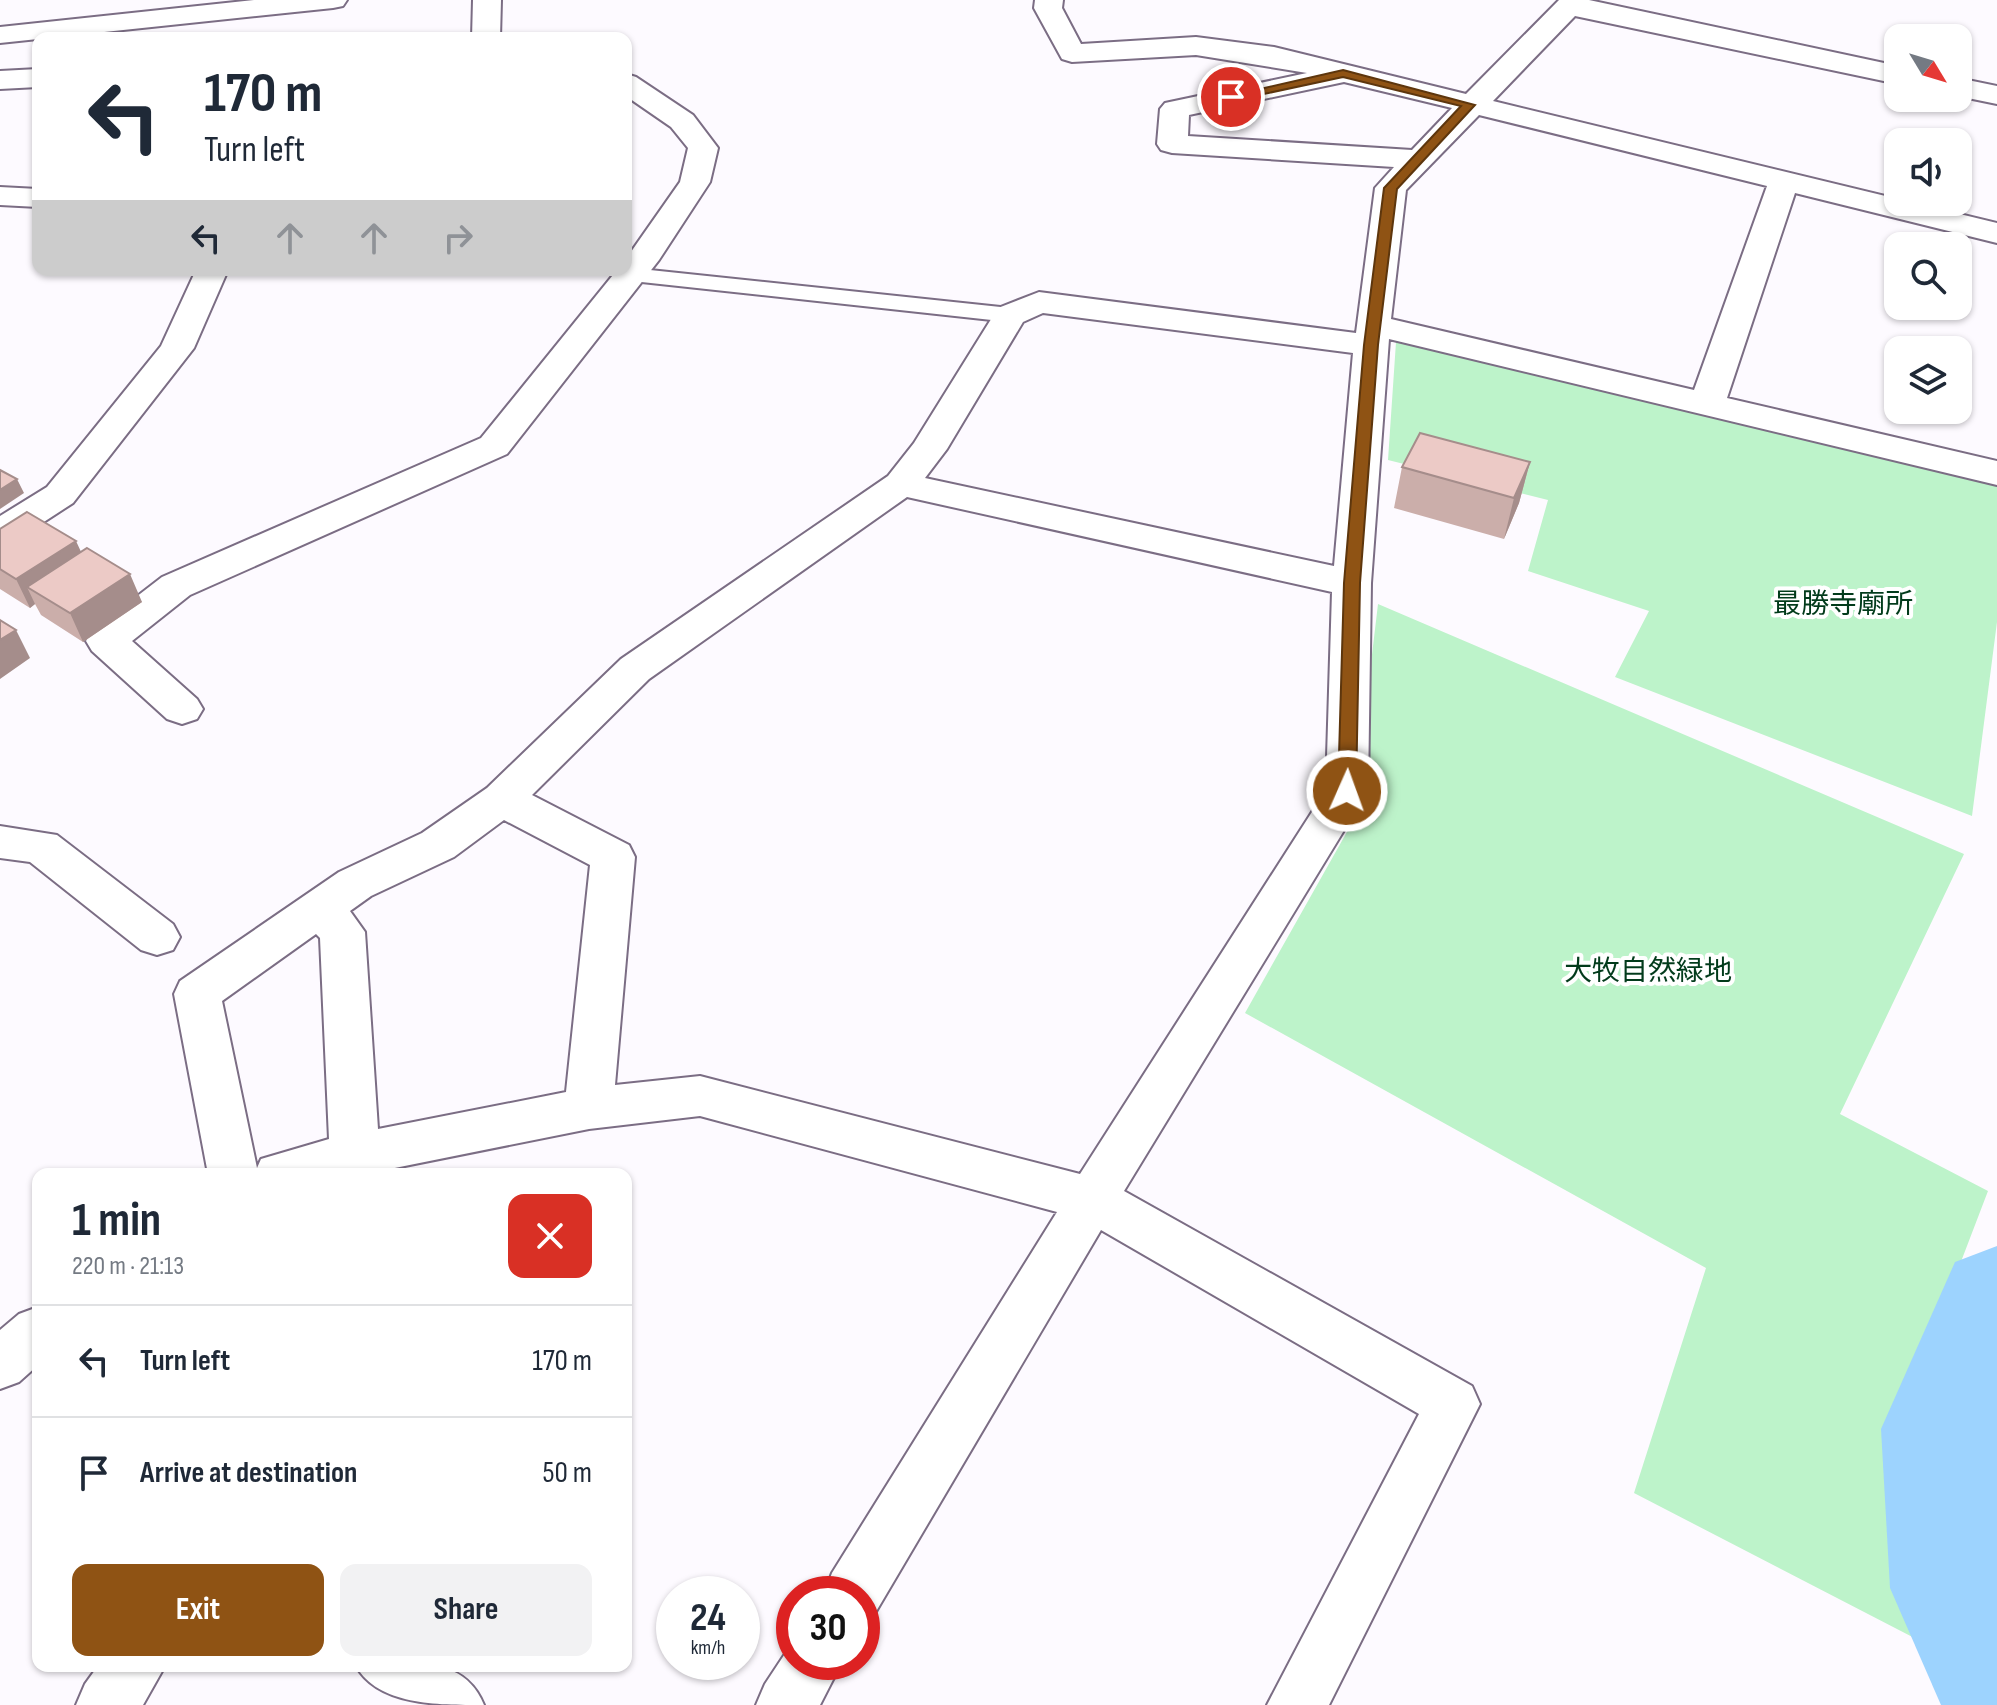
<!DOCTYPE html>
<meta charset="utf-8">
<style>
body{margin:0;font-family:"Sofia Sans Condensed","Noto Sans JP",sans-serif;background:#f2f2f3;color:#1f2937;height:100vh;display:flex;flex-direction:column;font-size:30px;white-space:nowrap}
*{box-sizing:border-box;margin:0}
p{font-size:26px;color:#747a83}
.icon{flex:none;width:44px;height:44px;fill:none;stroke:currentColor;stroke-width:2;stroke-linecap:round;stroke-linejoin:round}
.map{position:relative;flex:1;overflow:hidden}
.drawer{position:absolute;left:32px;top:1168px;width:600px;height:504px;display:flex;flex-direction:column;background:#fff;border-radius:16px;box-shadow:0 2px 6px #0004}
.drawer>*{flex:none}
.hud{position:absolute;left:32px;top:32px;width:600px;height:244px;border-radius:16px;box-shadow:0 2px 6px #0004;background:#fff;color:#1f2937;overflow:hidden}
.needle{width:52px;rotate:128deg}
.controls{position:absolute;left:1884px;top:24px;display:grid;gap:16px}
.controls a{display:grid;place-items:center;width:88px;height:88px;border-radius:16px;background:#fff;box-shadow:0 2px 6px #0004;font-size:40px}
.speed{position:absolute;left:656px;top:1576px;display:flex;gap:16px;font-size:40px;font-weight:700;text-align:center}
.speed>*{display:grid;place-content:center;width:104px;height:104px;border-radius:50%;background:#fff;box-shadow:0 2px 6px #0004;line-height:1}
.speed small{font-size:20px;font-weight:400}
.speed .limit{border:12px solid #d22;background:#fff;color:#111}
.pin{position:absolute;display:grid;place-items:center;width:68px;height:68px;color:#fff;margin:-34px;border:4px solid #fff;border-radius:50%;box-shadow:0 2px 8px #0007}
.me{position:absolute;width:88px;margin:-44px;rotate:2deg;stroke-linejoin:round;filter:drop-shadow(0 0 6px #0008)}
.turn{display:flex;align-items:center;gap:28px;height:168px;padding:0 40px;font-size:36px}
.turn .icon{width:104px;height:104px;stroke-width:2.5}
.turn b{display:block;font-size:56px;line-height:68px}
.lanes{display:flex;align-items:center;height:76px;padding:0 40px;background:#0003;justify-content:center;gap:40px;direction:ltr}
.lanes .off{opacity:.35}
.round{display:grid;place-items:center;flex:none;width:84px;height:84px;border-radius:16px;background:#f2f2f3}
.head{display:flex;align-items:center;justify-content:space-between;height:136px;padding:0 40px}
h1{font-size:48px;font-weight:700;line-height:60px}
.button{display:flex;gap:16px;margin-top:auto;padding:16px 40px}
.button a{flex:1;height:92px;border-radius:16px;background:#8f5314;color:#fff;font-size:32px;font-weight:700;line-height:92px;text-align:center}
.button a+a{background:#f2f2f3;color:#1f2937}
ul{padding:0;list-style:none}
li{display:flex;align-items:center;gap:24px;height:112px;padding:0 40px;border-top:2px solid #e0e1e3}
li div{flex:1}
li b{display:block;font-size:30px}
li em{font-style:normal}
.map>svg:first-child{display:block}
.green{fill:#bdf3ca}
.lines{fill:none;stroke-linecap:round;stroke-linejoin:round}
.river{fill:#9dd3fe;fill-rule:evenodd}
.service-casing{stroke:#7b6d84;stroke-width:4}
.minor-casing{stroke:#7b6d84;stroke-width:4}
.service{fill:#fff;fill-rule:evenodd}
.minor{fill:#fff;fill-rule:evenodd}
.wall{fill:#cbaeaa}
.shaded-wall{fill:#a58d8b}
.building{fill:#eccac6;stroke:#a58d8b;stroke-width:2}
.route{fill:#8f5314;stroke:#5d360d;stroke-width:2}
.labels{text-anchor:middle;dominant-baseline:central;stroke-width:8;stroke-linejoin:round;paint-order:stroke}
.park-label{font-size:28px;fill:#023b1b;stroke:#fff}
</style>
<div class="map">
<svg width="1997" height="1705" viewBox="0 0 1997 1705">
<rect width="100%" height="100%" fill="#fdfaff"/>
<path class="green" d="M1396,342L1997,484V622L1972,816L1615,677L1649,611L1528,571L1548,500L1388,460Z
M1378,604L1964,854L1840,1114L1988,1191L1915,1382L1926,1644L1634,1493L1706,1268L1245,1013L1352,823Z"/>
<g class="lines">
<path class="river" d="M1997,1246V1705H1941L1890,1588L1881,1429L1955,1262Z"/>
<g class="service-casing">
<path id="service" d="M631,268L1010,308L1022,315L1010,322L623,280L619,275Z"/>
</g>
<g class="minor-casing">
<path id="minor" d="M254,0H347L343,6L333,8L0,43V27Z
M473,0H501L500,38H472Z
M1035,0H1063L1062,8L1081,44L1196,37L1274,47L1466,94L1559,0H1589L1898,66V84L1575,16L1493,101L1997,223V243L1795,193L1727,398L1997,461V485L1389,339L1371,583L1368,791L1124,1191L1472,1386L1480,1404L1329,1705H1267L1419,1414L1101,1230L874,1615L862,1619V1594H824L832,1573L1057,1212L700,1116L589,1129L365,1174H208L174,994L180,981L339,872L422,833L487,788L621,659L888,476L914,443L998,308L1039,292L1356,333L1375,188L1394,167L1172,153L1161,150L1157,144L1160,109L1165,103L1307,73L1196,55L1072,62L1062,59L1034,8ZM1344,82L1452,108L1412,150L1188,136L1189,115ZM1479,115L1767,186L1694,390L1391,319L1406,190ZM1043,313L1353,353L1334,566L925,478L947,449L1023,322ZM907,497L1332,592L1326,790L1080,1174L700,1076L615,1085L635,857L629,845L532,795L649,679ZM504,820L590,865L566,1092L378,1129L365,932L350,911L371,896L454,857ZM316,934L320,938L329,1139L261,1159L257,1168L222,1001Z
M38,69V87L0,89V71Z
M626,74L636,77L693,115L718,148L710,182L659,260L507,454L190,595L132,641L197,699L203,709L197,719L182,724L167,719L92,651L86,641L92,631L162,577L481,438L617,270H626V259L680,182L688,148L671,127L626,96Z
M1958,78L1997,86V104L1958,96Z
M0,187L38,189V207L0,205Z
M196,270H228L194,348L73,503L13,542L0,545V516L47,487L161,346Z
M0,826L57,835L173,924L180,937L173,950L157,955L141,950L30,862L0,858Z
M38,1307V1365L19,1382L0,1389V1330L19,1314Z
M794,1640V1662H842L820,1705H756L765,1684Z
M98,1666H165L143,1705H76L85,1684Z
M356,1666C406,1666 462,1651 484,1705C436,1705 378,1705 356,1666Z"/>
</g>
<use href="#service" class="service"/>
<use href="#minor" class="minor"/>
</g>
<path class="wall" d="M1530,462L1519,503L1504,539L1394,508L1402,467Z
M0,529L81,552L142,602L83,642L41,615L35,604L30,608L0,589Z"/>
<path class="shaded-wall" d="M1530,462L1519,503L1504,539L1514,498Z
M17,479L24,493L0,509V490Z
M76,541L89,569L27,587L35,604L30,608L16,579Z
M130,574L142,602L83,642L70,613Z
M16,630L30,658L0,679V640Z"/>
<path class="building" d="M1420,433L1530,462L1514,498L1402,467Z
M0,470L17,479L0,490Z
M27,512L76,541L16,579L0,569V529Z
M87,548L130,574L70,613L27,587Z
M0,620L16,630L0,640Z"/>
<path class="route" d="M1343,70L1475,105L1397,189L1378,345L1360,583L1356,791L1347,798L1338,791L1344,583L1364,345L1384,188L1461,106L1343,77L1231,101L1225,97Z"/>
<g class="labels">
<g class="park-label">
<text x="1843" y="604">最勝寺廟所</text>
<text x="1648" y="971">大牧自然緑地</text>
</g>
</g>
</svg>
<div class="controls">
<a><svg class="needle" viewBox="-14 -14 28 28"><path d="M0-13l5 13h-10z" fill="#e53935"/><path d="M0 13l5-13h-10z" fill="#747a83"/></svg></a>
<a><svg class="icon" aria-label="sound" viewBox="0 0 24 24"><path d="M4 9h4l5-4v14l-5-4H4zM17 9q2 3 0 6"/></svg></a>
<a><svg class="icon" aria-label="search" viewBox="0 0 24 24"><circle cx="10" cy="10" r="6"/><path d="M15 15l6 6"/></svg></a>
<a><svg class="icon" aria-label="layers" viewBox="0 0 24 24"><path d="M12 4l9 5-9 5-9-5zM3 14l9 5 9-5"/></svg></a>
</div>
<div class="speed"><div>24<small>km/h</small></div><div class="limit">30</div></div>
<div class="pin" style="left:1231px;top:97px;background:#d93025"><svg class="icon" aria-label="arrive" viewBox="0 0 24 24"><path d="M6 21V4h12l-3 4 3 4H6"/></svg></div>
<svg class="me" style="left:1347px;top:791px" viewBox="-20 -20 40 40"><circle r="17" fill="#8f5314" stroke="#fff" stroke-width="3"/><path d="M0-11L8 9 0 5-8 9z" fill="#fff"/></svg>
<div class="hud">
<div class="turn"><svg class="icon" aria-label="left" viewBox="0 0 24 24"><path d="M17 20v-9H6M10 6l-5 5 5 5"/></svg><div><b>170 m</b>Turn left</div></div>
<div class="lanes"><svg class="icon" aria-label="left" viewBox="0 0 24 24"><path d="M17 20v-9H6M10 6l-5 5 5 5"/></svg><svg class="icon off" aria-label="ahead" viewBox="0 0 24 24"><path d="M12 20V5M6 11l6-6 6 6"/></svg><svg class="icon off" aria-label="ahead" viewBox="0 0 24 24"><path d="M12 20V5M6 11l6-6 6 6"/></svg><svg class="icon off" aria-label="right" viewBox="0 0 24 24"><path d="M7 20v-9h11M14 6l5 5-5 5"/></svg></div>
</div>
<section class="drawer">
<div class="head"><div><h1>1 min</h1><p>220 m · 21:13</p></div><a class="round" style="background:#d93025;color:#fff"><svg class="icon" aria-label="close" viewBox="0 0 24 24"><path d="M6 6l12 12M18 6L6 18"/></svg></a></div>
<ul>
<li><svg class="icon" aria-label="left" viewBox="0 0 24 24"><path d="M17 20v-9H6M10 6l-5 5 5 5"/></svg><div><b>Turn left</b></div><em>170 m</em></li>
<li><svg class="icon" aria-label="arrive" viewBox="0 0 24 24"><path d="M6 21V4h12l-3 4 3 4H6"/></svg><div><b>Arrive at destination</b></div><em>50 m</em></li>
</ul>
<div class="button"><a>Exit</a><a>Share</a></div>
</section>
</div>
